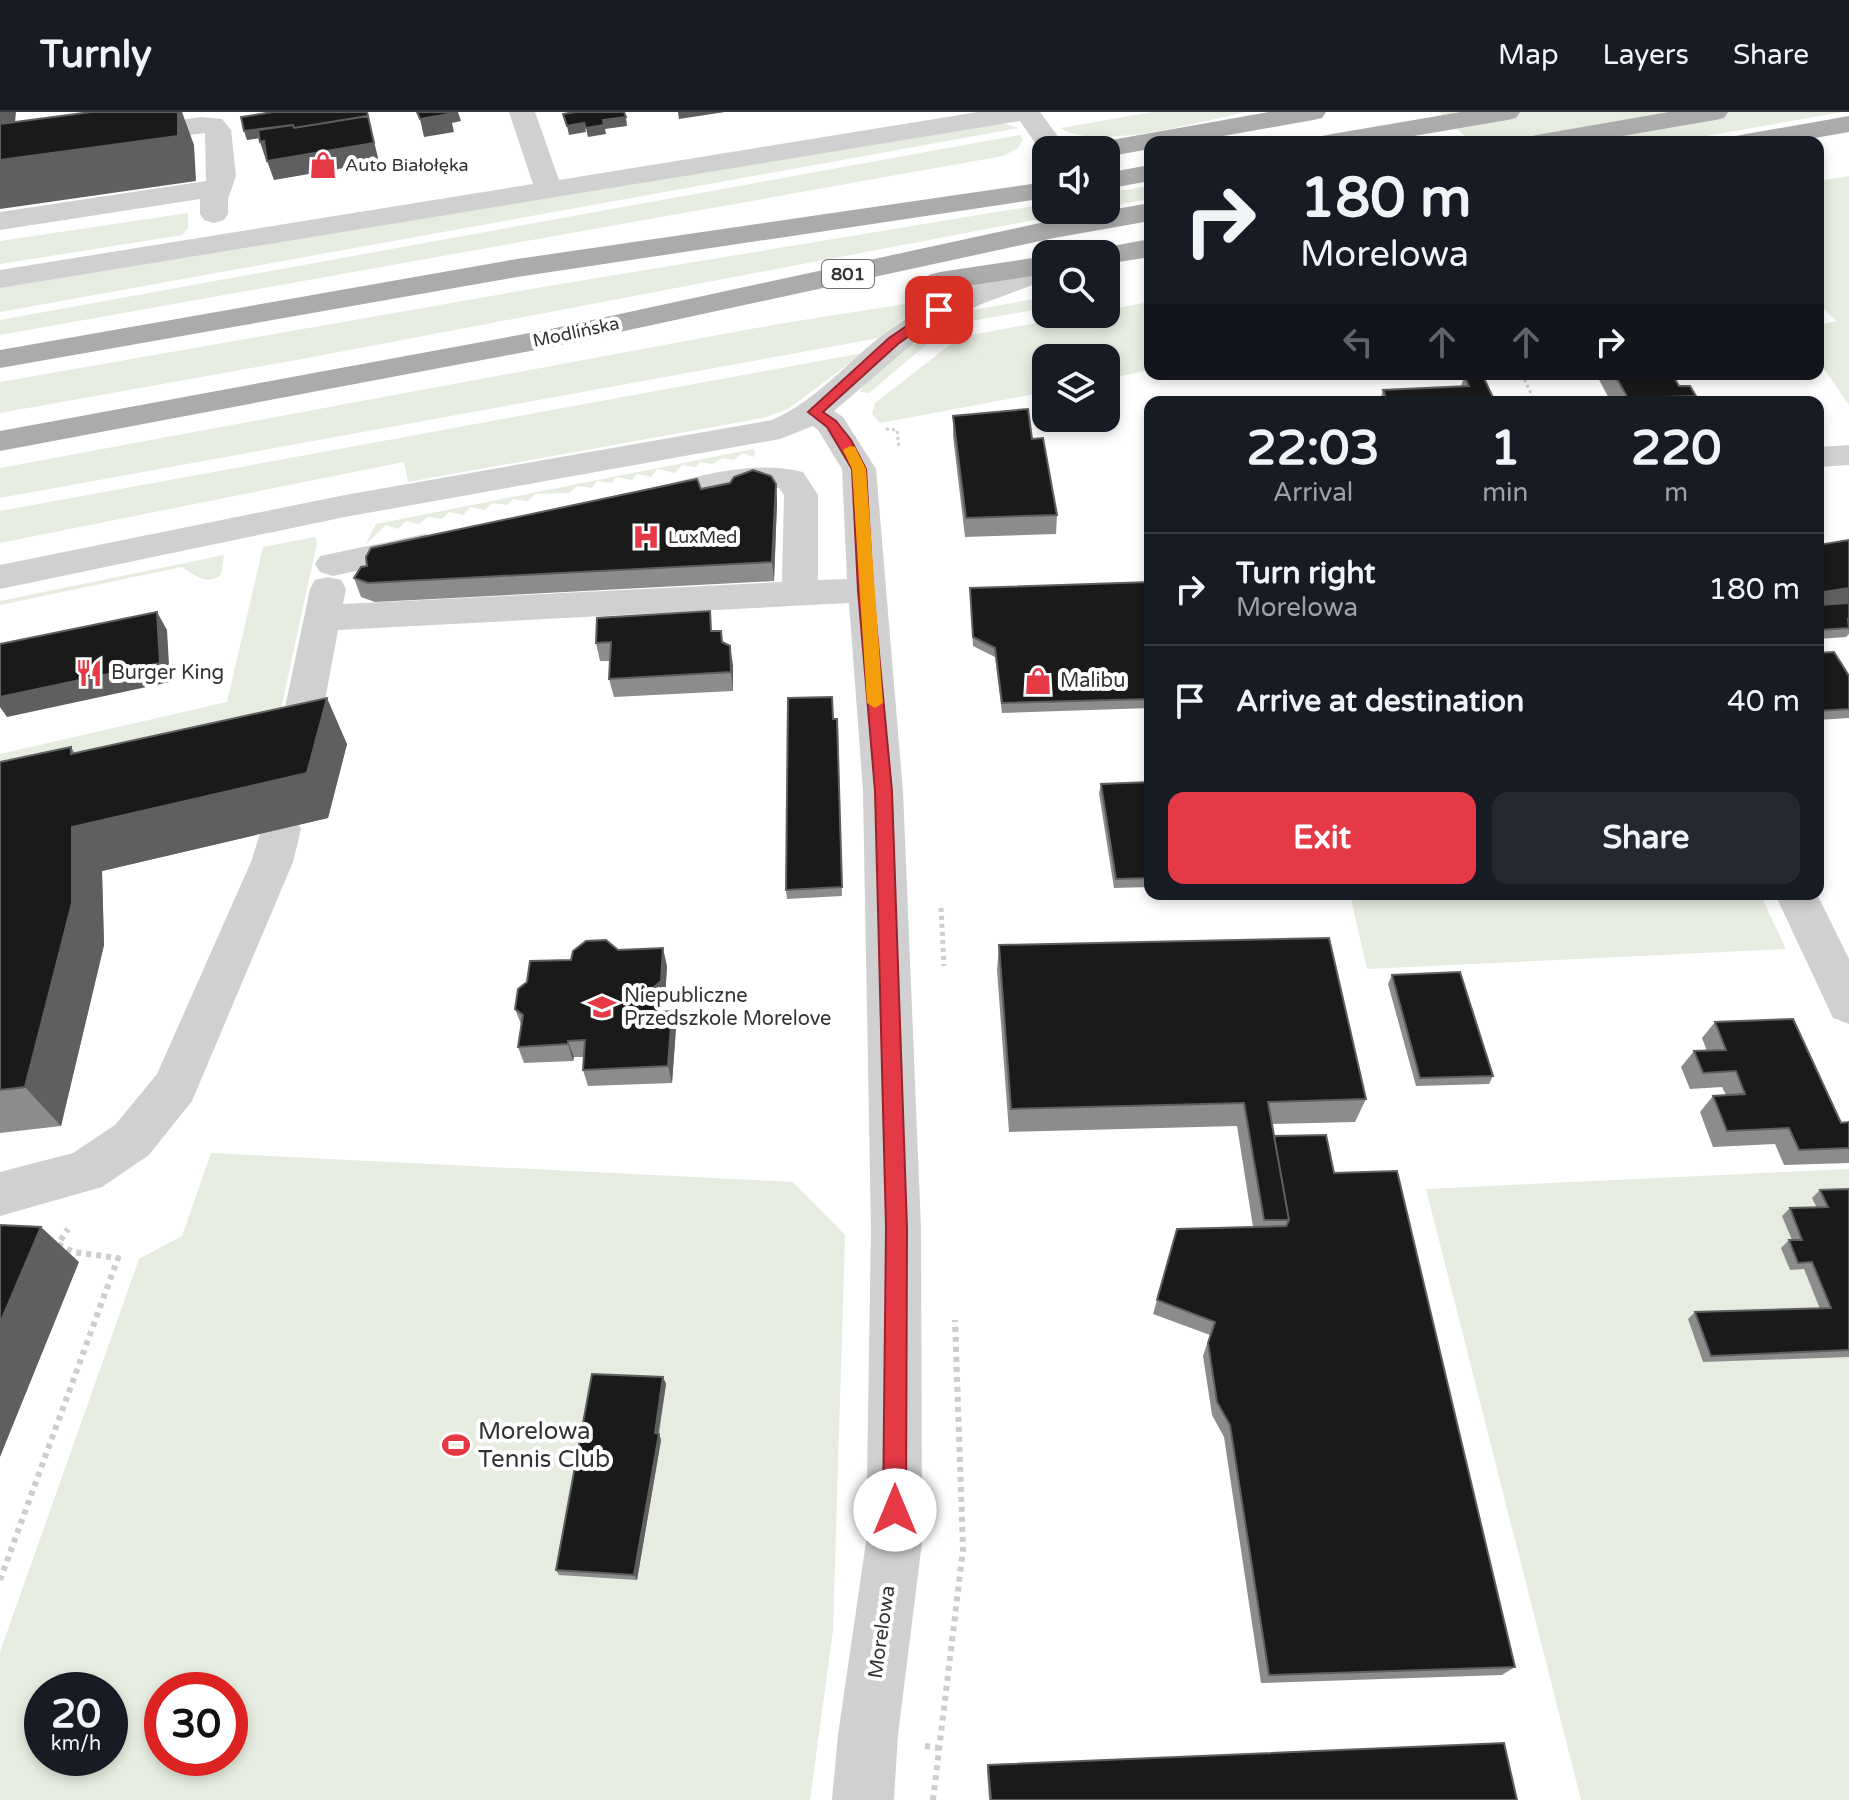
<!DOCTYPE html>
<meta charset="utf-8">
<style>
body{margin:0;font-family:"Varela Round",sans-serif;background:#242831;color:#f1f3f6;height:100vh;display:flex;flex-direction:column;font-size:30px;white-space:nowrap}
*{box-sizing:border-box;margin:0}
p{font-size:26px;color:#9ea1a6}
.icon{flex:none;width:44px;height:44px;fill:none;stroke:currentColor;stroke-width:2;stroke-linecap:round;stroke-linejoin:round}
.map{position:relative;flex:1;overflow:hidden}
.sheet{position:absolute;left:1144px;top:284px;width:680px;height:504px;display:flex;flex-direction:column;background:#171b24;border-radius:16px;box-shadow:0 4px 12px #0003}
.sheet>*{flex:none}
.guide{position:absolute;left:1144px;top:24px;width:680px;height:244px;border-radius:16px;box-shadow:0 4px 12px #0003;background:#171b24;color:#f1f3f6;overflow:hidden}
.buttons{position:absolute;left:1032px;top:24px;display:grid;gap:16px}
.buttons a{display:grid;place-items:center;width:88px;height:88px;border-radius:16px;background:#171b24;box-shadow:0 4px 12px #0003;font-size:40px}
.speed{position:absolute;left:24px;top:1560px;display:flex;gap:16px;font-size:40px;font-weight:700;text-align:center}
.speed>*{display:grid;place-content:center;width:104px;height:104px;border-radius:50%;background:#171b24;box-shadow:0 4px 12px #0003;line-height:1}
.speed small{font-size:20px;font-weight:400}
.speed .limit{border:12px solid #d22;background:#fff;color:#111}
.pin{position:absolute;display:grid;place-items:center;width:68px;height:68px;color:#fff;margin:-34px;border-radius:16px;box-shadow:0 4px 12px #0006}
.me{position:absolute;width:88px;margin:-44px;rotate:0deg;stroke-linejoin:round;filter:drop-shadow(0 0 6px #0008)}
.turn{display:flex;align-items:center;gap:28px;height:168px;padding:0 24px;font-size:36px}
.turn .icon{width:104px;height:104px;stroke-width:2.5}
.turn b{display:block;font-size:56px;line-height:68px}
.lanes{display:flex;align-items:center;height:76px;padding:0 24px;background:#0003;justify-content:center;gap:40px;direction:ltr}
.lanes .off{opacity:.35}
.eta{display:flex;justify-content:space-evenly;align-items:center;height:136px;text-align:center}
.eta b{font-size:48px;font-weight:700;line-height:56px}
.action{display:flex;gap:16px;margin-top:auto;padding:16px 24px}
.action a{flex:1;height:92px;border-radius:16px;background:#e63946;color:#fff;font-size:32px;font-weight:700;line-height:92px;text-align:center}
.action a+a{background:#242831;color:#f1f3f6}
ul{padding:0;list-style:none}
li{display:flex;align-items:center;gap:24px;height:112px;padding:0 24px;border-top:2px solid #363941}
li div{flex:1}
li b{display:block;font-size:30px}
li em{font-style:normal}
header{display:flex;align-items:center;gap:48px;box-sizing:border-box;height:112px;padding:0 40px;background:#171b24;border-bottom:2px solid #363941}
header strong{font-size:38px}
nav{display:flex;gap:44px;margin-inline-start:auto;font-size:28px}
.map>svg:first-child{display:block}
.green{fill:#e6ecdf;fill-rule:evenodd}
.lines{fill:none;stroke-linecap:round;stroke-linejoin:round}
.path-far2{stroke:#cdcdcd;stroke-width:3;stroke-dasharray:3 3;stroke-linecap:butt}
.path-far1{stroke:#cdcdcd;stroke-width:5;stroke-dasharray:4 4;stroke-linecap:butt}
.path{stroke:#cdcdcd;stroke-width:6;stroke-dasharray:5 5;stroke-linecap:butt}
.minor{fill:#d0d0d0;fill-rule:evenodd}
.major{fill:#ababab;fill-rule:evenodd}
.wall{fill:#8c8c8c}
.shaded-wall{fill:#5f5f5f}
.building{fill:#1a1a1a;stroke:#5f5f5f;stroke-width:2}
.route{fill:#e63946;stroke:#96252e;stroke-width:2}
.slow{fill:#f59e0b}
.labels{text-anchor:middle;dominant-baseline:central;stroke-width:8;stroke-linejoin:round;paint-order:stroke}
.far-poi-label{font-size:18px;fill:#333;stroke:#fff;text-anchor:start}
.shield{fill:#fff;stroke:#707070;stroke-width:2}
.shield-label{font-size:18px;font-weight:bold;fill:#333}
.far-street-label{font-size:18px;fill:#333;stroke:#fff}
.poi-label{font-size:20px;fill:#333;stroke:#fff;text-anchor:start}
.street-label{font-size:20px;fill:#333;stroke:#fff}
.near-poi-label{font-size:24px;fill:#333;stroke:#fff;text-anchor:start}
</style>
<header>
<strong>Turnly</strong>
<nav><a>Map</a><a>Layers</a><a>Share</a></nav>
</header>
<div class="map">
<svg width="1849" height="1688" viewBox="0 0 1849 1688">
<rect width="100%" height="100%" fill="#fff"/>
<path class="green" d="M1153,0H1246C1201,9 1098,40 1060,16Z
M1439,0H1842L1672,30H1471Z
M989,11H1002L1019,16L0,200V176Z
M1020,23L1023,27L1018,36L1003,44L0,223V208Z
M1849,64V293L1818,248V213L1836,209L1818,191V69Z
M1150,74V87L1106,95V81Z
M1046,92V98H1087L302,247L0,301V270L543,175Z
M188,101V116L182,123L0,152V129Z
M1046,185V196L931,216L955,201Z
M1150,190V258L1106,267V246H1046V280L880,311L872,302L875,291L960,225L1085,202H1106V198Z
M911,191L916,197L879,226L0,386V356L778,212Z
M932,228L869,281L860,280C874,254 902,230 932,228Z
M863,241L788,297L763,306L408,370L404,350L0,431V399Z
M754,337L755,345L742,341L734,348L722,346L713,352L700,350L696,355L682,353L675,361L657,357L651,365L637,362L632,368L616,365L612,371L597,369L592,376L577,374L569,381L535,382L528,389L513,387L507,393L492,391L485,398L471,395L463,403L449,400L442,407L428,405L419,412L406,409L398,417L386,413L365,433L376,412Z
M315,425L317,431L280,601L0,666V642L227,590L263,435Z
M224,443L221,463C206,474 195,463 182,455L0,493V489Z
M1350,782H1760L1786,837L1367,857Z
M211,1041L793,1070L845,1123L833,1518L810,1688H0V1540L139,1147L182,1124ZM42,1578H110V1646H42ZM162,1578H230V1646H162Z
M1849,1057V1688H1581L1426,1077Z"/>
<g class="lines">
<path class="path-far2" d="M1522,262L1535,290
M886,317L897,318L899,336"/>
<path class="path-far1" d="M941,796L944,854"/>
<path class="path" d="M0,1468L118,1146L73,1140L58,1132L68,1117
M925,1634L939,1636
M933,1688L963,1437L955,1208"/>
<path class="minor" d="M509,0H535L559,68L978,0H1040L1068,38H1046L1044,44L1020,9L0,176V158L533,72Z
M202,5L222,7L231,18L236,64L228,87V102L224,108L214,111L204,108L200,102V87L0,118V100L206,69L205,21L127,31L118,29L114,23L118,17L127,15Z
M1046,149V168L979,193L924,222L834,299L843,305L876,357L903,679L921,1116L922,1430L898,1623L894,1688H832L838,1623L866,1430L871,1116L863,679L849,491L338,518L315,643L309,653L295,658L281,653L275,643L310,477L315,468L328,465L341,468L346,477L343,492L782,470L784,383L779,376L742,377L657,397L645,394L640,386L645,378C697,365 750,347 803,360L818,383V468L847,467L842,357L818,318L813,314L780,327L345,405L0,477V453L345,383L772,308C816,289 846,251 884,222C930,187 989,163 1046,149Z
M1849,333V353L1818,355V335Z
M425,422L438,425L443,433L438,441L333,464L320,460L315,452L320,444Z
M280,701L295,706L301,717L293,750L192,989L149,1043L102,1075L0,1104V1060L73,1041L115,1013L157,962L251,750L265,706Z
M1775,782H1817L1849,847V912L1833,906Z"/>
<path class="major" d="M1269,0H1326L1322,6L1313,8L1190,30H1150V37L1106,45V38H1086L1090,32L1100,30Z
M1461,0H1520L1516,6L1507,8L1379,30H1319L1322,24L1332,22Z
M1669,0H1728L1724,6L1715,8L1588,30H1529L1532,24L1542,22Z
M1849,4V20L1792,30H1733L1736,24L1746,22Z
M1150,53V69L1106,77V61Z
M1046,70V86L517,165L0,256V238L517,147Z
M1150,91V109L1054,126L546,236L0,339V319L546,218L1054,108Z
M1150,127V145L1106,152V142H1092L1096,137Z
M1046,144V162L940,178L929,175L925,169L929,163L940,160Z"/>
</g>
<path class="wall" d="M1596,262H1672L1679,274L1696,284L1693,290H1611Z
M1464,264L1495,290H1365L1366,285H1381L1383,278L1461,275Z
M953,304L1057,403L1056,422L965,425L953,324Z
M776,372L777,391L774,469L375,490L361,485L354,466L367,454L701,377Z
M1849,428V522L1846,525L1818,527V433Z
M1150,470V596L1002,601L995,545L973,534L970,476Z
M713,519L723,531L733,553V579L614,585L609,567L610,549H600L596,531Z
M1818,541L1849,564V606L1818,608Z
M833,607L838,616L842,784L787,787L786,778Z
M347,632L328,706L102,759L104,833L61,1014L0,1021V650L71,635L75,641Z
M1150,670V775L1114,776L1099,681L1101,672Z
M999,833L1366,987L1355,1010L1272,1012L1274,1024L1334,1061L1515,1555L1502,1563L1261,1571L1224,1325L1212,1303L1203,1244L1210,1223L1153,1202L1177,1117L1253,1115L1237,1014L1009,1020L997,858Z
M618,838L667,854L665,886L657,894L660,900L676,916L672,971L588,974L583,958L584,945H574L573,949L524,951L518,935L521,912L515,897L571,848Z
M1392,863L1493,964L1489,972L1416,974L1388,872Z
M1715,910L1841,1011L1849,1010V1051L1784,1053L1775,1032L1713,1035L1700,1000L1713,984L1726,983L1722,975L1690,977L1681,955L1694,939H1707L1702,926Z
M1849,1077V1245L1703,1250L1688,1207L1695,1200L1820,1197L1804,1157L1790,1158L1781,1136L1789,1128H1792L1782,1104L1790,1096H1817L1812,1086L1820,1078Z
M663,1265L666,1272L659,1322L661,1328L637,1468L559,1463L556,1458Z
M988,1653L1517,1688H989L987,1659Z"/>
<path class="shaded-wall" d="M0,0H16L14,20L0,22Z
M178,0H182L194,33L196,69L0,97V48Z
M447,0H458L461,9L452,11L454,20L424,25L420,7Z
M678,0H725L679,7Z
M368,4L379,50L274,68L267,49Z
M626,5L627,14L605,17L606,22L588,25L586,16L603,8Z
M584,11L586,20L569,23L567,14Z
M264,16L268,25L247,28L244,19Z
M264,29L270,47L266,48L260,30Z
M776,372L777,391L774,469L772,450Z
M1849,476V493L1818,498V481Z
M157,500L167,518L170,570L7,605L0,595V585Z
M730,534L733,553V579L731,560Z
M327,586L347,632L328,706L102,759L104,833L61,1014L25,975L72,715Z
M663,836L667,854L665,886L657,892L656,907L652,890L653,876Z
M672,899L676,916L672,971L668,954Z
M568,929L574,945L573,949L568,932Z
M41,1115L79,1150L0,1345V1211Z
M663,1265L666,1272L658,1323L659,1322L661,1328L637,1468L634,1463Z"/>
<path class="building" d="M91,0H178V24L0,48V12Z
M273,0H367L368,4L294,16L293,13L244,19L241,5Z
M417,0H448L449,2L420,7Z
M575,0H624L626,5L603,8L604,13L586,16L584,11L567,14L563,2Z
M368,4L374,31L267,49L264,29L260,30L258,18L293,13L294,16Z
M1614,262H1672L1679,274H1690L1696,284L1628,286Z
M1464,264H1483L1495,290H1368L1366,285H1386L1383,278L1469,274Z
M1028,297L1032,327L1043,326L1057,403L966,406L953,304Z
M753,358L771,364L776,372L772,450L368,471L354,466L361,455L367,454L366,445L371,436L697,367L701,377L730,371L734,365Z
M1849,428V476L1818,481V433Z
M1150,470V587L1002,591L995,536L973,525L970,476Z
M1849,491V507H1848L1849,516L1818,518V493Z
M710,499L711,519H721L722,530L730,534L731,560L609,567L611,530L596,531L597,506Z
M157,500L160,551L0,585V532Z
M1834,540L1849,564V597L1818,599V541Z
M832,585L833,607H837L842,775L786,778L788,586Z
M327,586L307,661L72,715V791L25,975L0,978V650L71,635V642Z
M1150,670V766L1116,767L1101,672Z
M1329,826L1366,987L1268,990L1289,1108H1264L1244,991L1011,997L999,833Z
M606,828L618,838L663,836L661,869L653,876L652,890L659,895V900L672,899L668,954L583,958L585,928L568,929V932L518,935L523,903L515,897L518,877L527,870L530,849L571,848L573,839L586,829Z
M1460,860L1493,964L1420,966L1392,863Z
M1793,907L1841,1011L1849,1010V1036L1799,1038L1789,1016L1727,1019L1713,984L1745,982L1736,959L1703,961L1694,939L1726,938L1715,910Z
M1326,1023L1334,1061L1397,1059L1515,1555L1269,1563L1230,1313L1217,1290L1208,1231L1215,1210L1157,1188L1177,1117L1286,1114L1289,1108L1274,1024Z
M1849,1077V1238L1711,1244L1695,1200L1831,1196L1812,1150L1798,1151L1789,1128H1802L1790,1096L1828,1095L1820,1078Z
M0,1113L41,1115L0,1211Z
M592,1262L663,1265L655,1321L659,1322L634,1463L556,1458Z
M1504,1631L1517,1688H991L988,1653Z"/>
<path class="route" d="M934,195L945,198L898,232L823,300L836,309L851,328L866,357L873,478L892,679L907,1116L906,1398L903,1407L895,1410L886,1407L883,1398L886,1116L875,679L858,478L852,357L827,315L808,300L889,226Z"/>
<path class="slow" d="M850,334L855,335L866,357L883,591L875,596L867,591L852,357L843,338Z"/>
<defs>
<g id="shop-bare" transform="scale(2.16)"><path d="M-5-2.5h2.3a2.7 3.5 0 0 1 5.4 0H5L5.5 6h-11ZM-1.5-2.5h3a1.5 2.3 0 0 0-3 0Z" fill="#e63946" stroke="#fff" stroke-width="2.5" paint-order="stroke"/></g>
<g id="hospital-bare" transform="scale(2.16)"><path d="M-5-5h3v3.5h4V-5h3V5h-3V1.5h-4V5h-3Z" fill="#e63946" stroke="#fff" stroke-width="2.5" paint-order="stroke"/></g>
<g id="restaurant-bare" transform="scale(2.16)"><path d="M-5-6h1v4h1v-4h1v4h1v-4h1v5L-1.5 .5V6h-2V.5L-5-1ZM5-6V6H3V1.5H1.5Q1.5-4 5-6Z" fill="#e63946" stroke="#fff" stroke-width="2.5" paint-order="stroke"/></g>
<g id="school-bare" transform="scale(2.16)"><path d="M0-5L7-2L0 1L-7-2ZM-4 1L0 2.5L4 1V4Q0 6-4 4Z" fill="#e63946" stroke="#fff" stroke-width="2.5" paint-order="stroke"/></g>
<g id="stadium-bare" transform="scale(2.16)"><path d="M0-5a6.5 5 0 1 0 0 10a6.5 5 0 1 0 0-10ZM-3.5-1.8h7v3.6h-7Z" fill="#e63946" stroke="#fff" stroke-width="2.5" paint-order="stroke"/></g>
</defs>
<g fill-rule="evenodd">
<use href="#shop-bare" x="323" y="53"/>
<use href="#hospital-bare" x="646" y="425"/>
<use href="#restaurant-bare" x="89" y="561"/>
<use href="#shop-bare" x="1038" y="569"/>
<use href="#school-bare" x="602" y="895"/>
<use href="#stadium-bare" x="456" y="1333"/>
</g>
<g class="labels">
<g class="far-poi-label">
<text x="345" y="53">Auto Białołęka</text>
<text x="668" y="425">LuxMed</text>
</g>
<rect class="shield" x="822" y="148" width="52" height="28" rx="6"/>
<g class="shield-label">
<text x="848" y="162">801</text>
</g>
<g class="far-street-label">
<text transform="translate(576 220) rotate(-12)">Modlińska</text>
</g>
<g class="poi-label">
<text x="111" y="561">Burger King</text>
<text x="1060" y="569">Malibu</text>
<text x="624" y="884">Niepubliczne<tspan x="624" dy="23">Przedszkole Morelove</tspan></text>
</g>
<g class="street-label">
<text transform="translate(882 1520) rotate(-82)">Morelowa</text>
</g>
<g class="near-poi-label">
<text x="478" y="1319">Morelowa<tspan x="478" dy="28">Tennis Club</tspan></text>
</g>
</g>
</svg>
<div class="buttons">
<a><svg class="icon" aria-label="sound" viewBox="0 0 24 24"><path d="M4 9h4l5-4v14l-5-4H4zM17 9q2 3 0 6"/></svg></a>
<a><svg class="icon" aria-label="search" viewBox="0 0 24 24"><circle cx="10" cy="10" r="6"/><path d="M15 15l6 6"/></svg></a>
<a><svg class="icon" aria-label="layers" viewBox="0 0 24 24"><path d="M12 4l9 5-9 5-9-5zM3 14l9 5 9-5"/></svg></a>
</div>
<div class="speed"><div>20<small>km/h</small></div><div class="limit">30</div></div>
<div class="pin" style="left:939px;top:198px;background:#d93025"><svg class="icon" aria-label="arrive" viewBox="0 0 24 24"><path d="M6 21V4h12l-3 4 3 4H6"/></svg></div>
<svg class="me" style="left:895px;top:1398px" viewBox="-20 -20 40 40"><circle r="19" fill="#fff"/><path d="M0-13L10 11 0 6-10 11z" fill="#e63946"/></svg>
<div class="guide">
<div class="turn"><svg class="icon" aria-label="right" viewBox="0 0 24 24"><path d="M7 20v-9h11M14 6l5 5-5 5"/></svg><div><b>180 m</b>Morelowa</div></div>
<div class="lanes"><svg class="icon off" aria-label="left" viewBox="0 0 24 24"><path d="M17 20v-9H6M10 6l-5 5 5 5"/></svg><svg class="icon off" aria-label="ahead" viewBox="0 0 24 24"><path d="M12 20V5M6 11l6-6 6 6"/></svg><svg class="icon off" aria-label="ahead" viewBox="0 0 24 24"><path d="M12 20V5M6 11l6-6 6 6"/></svg><svg class="icon" aria-label="right" viewBox="0 0 24 24"><path d="M7 20v-9h11M14 6l5 5-5 5"/></svg></div>
</div>
<section class="sheet">
<div class="eta">
<div><b>22:03</b><p>Arrival</p></div>
<div><b>1</b><p>min</p></div>
<div><b>220</b><p>m</p></div>
</div>
<ul>
<li><svg class="icon" aria-label="right" viewBox="0 0 24 24"><path d="M7 20v-9h11M14 6l5 5-5 5"/></svg><div><b>Turn right</b><p>Morelowa</p></div><em>180 m</em></li>
<li><svg class="icon" aria-label="arrive" viewBox="0 0 24 24"><path d="M6 21V4h12l-3 4 3 4H6"/></svg><div><b>Arrive at destination</b></div><em>40 m</em></li>
</ul>
<div class="action"><a>Exit</a><a>Share</a></div>
</section>
</div>
